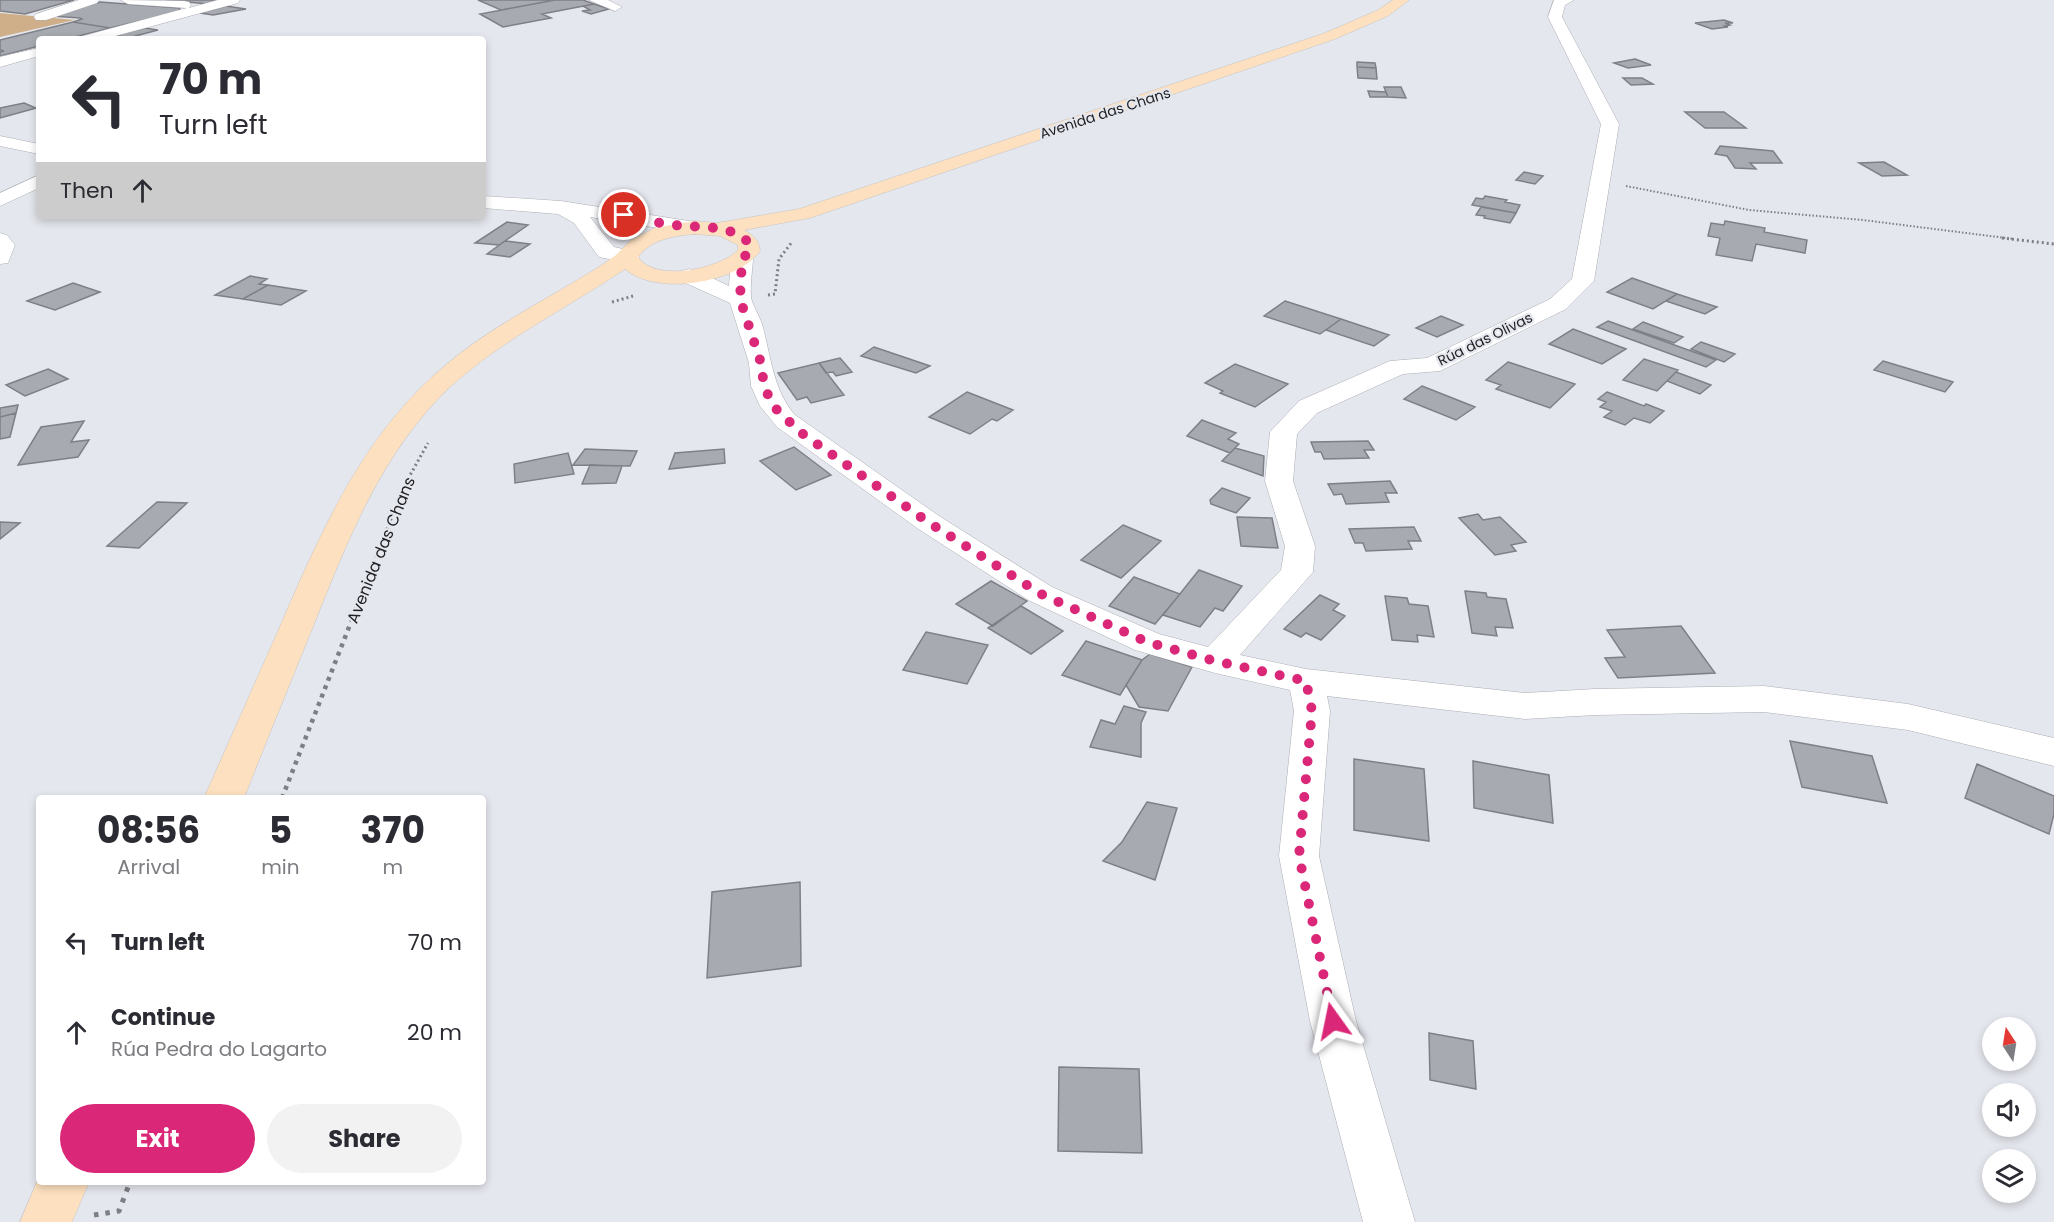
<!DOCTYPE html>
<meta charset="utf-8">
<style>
body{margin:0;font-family:Poppins,sans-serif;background:#f2f2f3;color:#2b2b33;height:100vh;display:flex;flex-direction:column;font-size:22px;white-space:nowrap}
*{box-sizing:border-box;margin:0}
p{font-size:20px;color:#7c7c81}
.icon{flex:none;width:33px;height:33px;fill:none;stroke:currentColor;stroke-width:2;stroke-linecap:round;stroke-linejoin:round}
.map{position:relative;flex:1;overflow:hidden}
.drawer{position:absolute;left:36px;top:795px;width:450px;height:390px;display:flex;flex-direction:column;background:#fff;border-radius:6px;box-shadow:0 3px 9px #0003}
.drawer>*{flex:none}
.banner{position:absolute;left:36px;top:36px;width:450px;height:183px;border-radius:6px;box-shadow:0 3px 9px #0003;background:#fff;color:#2b2b33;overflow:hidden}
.needle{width:39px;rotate:348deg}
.fabs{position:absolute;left:1982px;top:1017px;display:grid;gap:12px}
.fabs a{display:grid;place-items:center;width:54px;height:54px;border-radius:50%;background:#fff;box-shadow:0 3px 9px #0003;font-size:30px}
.pin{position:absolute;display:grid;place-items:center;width:51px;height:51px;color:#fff;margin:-26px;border:3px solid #fff;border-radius:50%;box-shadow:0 2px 6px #0007}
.me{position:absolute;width:66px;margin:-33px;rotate:348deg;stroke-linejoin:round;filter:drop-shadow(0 0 4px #0008)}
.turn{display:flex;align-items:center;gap:21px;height:126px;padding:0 24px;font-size:27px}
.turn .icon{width:78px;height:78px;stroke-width:2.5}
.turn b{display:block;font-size:42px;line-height:51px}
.then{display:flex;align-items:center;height:57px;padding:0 24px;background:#0003;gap:12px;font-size:22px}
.eta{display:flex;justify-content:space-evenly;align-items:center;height:102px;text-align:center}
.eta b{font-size:36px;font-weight:700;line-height:42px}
.button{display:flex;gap:12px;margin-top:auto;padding:12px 24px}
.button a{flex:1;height:69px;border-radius:36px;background:#db2777;color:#fff;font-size:24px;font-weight:700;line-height:69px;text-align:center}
.button a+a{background:#f2f2f3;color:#2b2b33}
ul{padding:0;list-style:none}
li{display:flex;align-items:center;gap:18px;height:90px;padding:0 24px}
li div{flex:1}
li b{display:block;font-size:22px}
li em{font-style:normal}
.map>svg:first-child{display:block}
.green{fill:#cfaf8a}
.building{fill:#a8aab1;stroke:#7f8087;stroke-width:1.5}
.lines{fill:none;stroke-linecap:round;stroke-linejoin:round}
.minor-casing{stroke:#acaeb5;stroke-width:1}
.major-casing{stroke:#c5c5c6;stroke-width:1}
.path-far3{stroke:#7e7f84;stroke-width:2;stroke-dasharray:1.5 2;stroke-linecap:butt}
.path-far2{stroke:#7e7f84;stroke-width:3;stroke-dasharray:2 3;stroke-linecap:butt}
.path-far1{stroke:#7e7f84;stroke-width:4.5;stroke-dasharray:4 5;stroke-linecap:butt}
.path{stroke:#7e7f84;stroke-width:5;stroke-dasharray:4.5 7;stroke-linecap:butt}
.minor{fill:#fff;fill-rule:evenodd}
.major{fill:#fde0bf;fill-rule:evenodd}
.route{stroke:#db2777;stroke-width:10;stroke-dasharray:0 18}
.labels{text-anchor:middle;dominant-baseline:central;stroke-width:4.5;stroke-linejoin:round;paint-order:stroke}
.far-street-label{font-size:14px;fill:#212124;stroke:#e5e7ee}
.street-label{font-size:16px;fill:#212124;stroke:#e5e7ee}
</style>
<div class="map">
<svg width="2054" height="1222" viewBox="0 0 2054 1222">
<rect width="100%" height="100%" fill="#e5e7ee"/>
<path class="green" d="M0,13L75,20L0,37Z"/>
<path class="building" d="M0,0H74L25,14L0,11Z
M166,0H221L208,4Z
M478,0H555L501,10Z
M555,0H583L594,4L542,14L551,18L503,27L480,14Z
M100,2L180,8L178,12L110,28L73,22L82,19L80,18L51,16Z
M594,4L609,9L591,14L582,11L590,10L583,6Z
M226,6L246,9L213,15L200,13Z
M1724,20L1733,23H1725L1730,25L1725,26L1728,27L1712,29L1695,23Z
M73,22L110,28L67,39H39V46L0,56V52L4,51L0,50V40Z
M145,28L158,30L128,38L115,35Z
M1635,59L1651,65L1628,68L1614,63Z
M1357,62L1375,63L1376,68L1357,67Z
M1357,67L1376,68L1377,79L1358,78Z
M1623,78H1642L1653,84L1631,85Z
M1384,87H1401L1406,98L1388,97Z
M1368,91L1386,92L1388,97H1370Z
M24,103L36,108L0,118V108Z
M1685,112H1724L1746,128H1705Z
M1720,146L1773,151L1782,163H1750L1756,169L1735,168L1727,156L1715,154Z
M1884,162L1907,175L1882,176L1859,163Z
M1524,172L1543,176L1535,184L1516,180Z
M1485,196L1507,200L1505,202L1520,205L1516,213L1472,205L1476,198L1483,199Z
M1481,207L1516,213L1510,223L1484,218L1485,216L1476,215Z
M1725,221L1765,228L1764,232L1807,240L1805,253L1756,244L1752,261L1716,255L1720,238L1708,236L1711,223L1724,225Z
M507,222L528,225L499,245L475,243Z
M505,241L530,244L510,257L487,254Z
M250,276L267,279L259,284L268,285L243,299L215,295Z
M1632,278L1677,294L1653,309L1607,292Z
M73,283L100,292L55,310L27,301Z
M268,285L306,291L281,305L243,299Z
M1677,294L1717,307L1705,314L1666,301Z
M1285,301L1341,319L1320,334L1264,316Z
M1441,316L1463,325L1437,337L1416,328Z
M1341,319L1389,335L1374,346L1326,330Z
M1608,321L1716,360L1706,367L1597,327Z
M1643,322L1683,337L1674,343L1633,329Z
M1573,329L1626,349L1602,364L1549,344Z
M1701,342L1735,354L1724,362L1691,349Z
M874,347L930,366L916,373L861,356Z
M840,358L852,372L836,376L833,372L826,373L819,363Z
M1644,359L1678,370L1657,391L1623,380Z
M1883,361L1953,382L1945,392L1874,370Z
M1508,362L1575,384L1550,408L1496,389L1501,385L1486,380Z
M819,363L844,395L811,403L807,397L797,400L778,373Z
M1235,364L1288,384L1255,407L1220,393L1223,391L1205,383Z
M48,369L68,379L25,396L6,385Z
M1676,372L1711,385L1700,394L1667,381Z
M1422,386L1475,407L1456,420L1404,399Z
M967,392L1013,410L997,421L992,419L970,434L929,417Z
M1607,392L1644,406L1646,404L1664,411L1650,423L1634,418L1625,425L1604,417L1612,411L1600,407L1606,402L1598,399Z
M18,405L16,413L0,417V408Z
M16,413L10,437L0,439V417Z
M1202,420L1236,433L1228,439L1239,444L1230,453L1187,436Z
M84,421L71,442L89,440L78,457L18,465L41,427Z
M1368,441L1374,450H1364L1369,458L1324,459L1321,452H1315L1311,442Z
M794,447L831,475L796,490L760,461Z
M1235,448L1264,456L1263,476L1222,461Z
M585,449L637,451L630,466L573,465Z
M724,449L725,463L669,469L675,453Z
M568,453L574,474L515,483L514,464Z
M590,465L622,466L616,483L582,484Z
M1390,481L1397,493H1385L1389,502L1346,504L1342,494L1334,495L1328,484Z
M1222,488L1250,498L1236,513L1211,504L1210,500Z
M157,502L187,503L139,548L107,546Z
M1478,514L1483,520L1500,517L1526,542L1511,545L1516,551L1495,555L1459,518Z
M1237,517L1272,518L1278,548L1241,546Z
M0,522L20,523L0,539Z
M1123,525L1161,541L1121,578L1081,560Z
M1414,527L1421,541H1408L1412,549L1366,551L1363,543H1355L1349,529Z
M1199,570L1242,586L1223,611L1215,608L1200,627L1163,615Z
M1134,577L1180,594L1155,624L1109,606Z
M991,581L1027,601L993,626L956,604Z
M1465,591L1486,593L1487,597L1506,599L1513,628L1495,627L1497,636L1472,633Z
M1320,595L1339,604L1333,610L1345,616L1321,640L1306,633L1301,637L1284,629Z
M1385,596L1407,598L1409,604L1428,606L1434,637L1417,635L1418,642L1392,640Z
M1021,606L1063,631L1031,654L988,628Z
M1681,626L1715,673L1618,678L1605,658L1625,657L1607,630Z
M926,632L988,645L967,684L903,670Z
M1086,641L1142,660L1120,695L1062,675Z
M1150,654L1192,667L1168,711L1139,707L1126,685L1142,660Z
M1124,706L1146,712L1141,723V757L1090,747L1101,720L1115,724Z
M1790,741L1872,756L1887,803L1802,787Z
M1354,759L1424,769L1429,841L1354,830Z
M1473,761L1549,775L1553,823L1474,808Z
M1977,764L2054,796V814L2049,834L1965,798Z
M1147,802L1177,808L1155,880L1103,861L1122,842Z
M800,882L801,966L707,978L712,892Z
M1429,1033L1473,1041L1476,1089L1430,1080Z
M1059,1067L1139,1069L1142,1153L1058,1151Z"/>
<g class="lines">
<g class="minor-casing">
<path id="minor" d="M79,0H99L97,3L46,20H36L34,17L36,14Z
M121,0L184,1L189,2L191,5L189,8L218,0H240L238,3L104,39H81L83,36L187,8L128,4Z
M589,0H608L622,7L615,11Z
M1554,0H1574L1565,5L1562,17L1619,124L1594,281L1566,309L1440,371L1403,374L1317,413L1297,434L1293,481L1315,546L1313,572L1240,655L1306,669L1525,693L1595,689L1764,686L1908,704L2054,738V766L1908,730L1764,712L1595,715L1525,719L1327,696L1330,711L1319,856L1356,1021L1415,1222H1363L1310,1021L1279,856L1294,711L1290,690L1215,673L1135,650L1030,601L917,528L777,427L760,406L751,386L749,363L730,303L681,281L678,276L681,271L689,269L697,271L729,286L731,260L734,255L742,254L750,255L753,260C752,272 750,286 751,298C753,306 759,315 762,324C771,356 773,390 795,415L939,516L1052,587L1159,634L1208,647L1281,570L1285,546L1265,481L1270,432L1299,401L1390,361L1427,358L1550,299L1572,279L1601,124L1548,17Z
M39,48V56L0,67V57Z
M0,136L39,144V154L0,146Z
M39,175V188L0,206V193Z
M483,196L561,201L695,222L702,224L705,228L702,232L695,234L590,217L614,247L636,252L639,257L636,262L628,263L599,257L574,223L558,214L483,208Z
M0,233L7,235L15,245L8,263L0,264Z"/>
</g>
<g class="major-casing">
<path id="major" d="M1393,0H1409L1388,16L1335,39L810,218L744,230C754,236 759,240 760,251C737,284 655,296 625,269C567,308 503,339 451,386C381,452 347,542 312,629C289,686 266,742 244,798H204C229,742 253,687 278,631C318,539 357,446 432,377C481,331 543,302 599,267L616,255L631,240L655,228L694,221L717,223L799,209L1325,33L1378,10ZM694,234L720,236L738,245V250C720,269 655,283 638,257C651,239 674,236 694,234Z
M39,1177V1182H89L72,1222H20Z"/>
</g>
<path class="path-far3" d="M1626,186L1749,210L1863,220L2014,239"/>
<path class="path-far2" d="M2002,238L2054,244
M768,295L775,294L779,259L792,242
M612,302L633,296
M352,618L404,486L428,443"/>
<path class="path-far1" d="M282,798L353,617"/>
<path class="path" d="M94,1215L119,1211L130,1182"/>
<use href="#minor" class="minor"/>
<use href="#major" class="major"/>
</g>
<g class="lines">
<path class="route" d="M624,215C638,218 652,222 667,224C693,229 729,222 749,243V251L742,260L740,299L761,363L764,386L773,406L800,432L928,522L1041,594L1147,642L1215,661L1306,681L1312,711L1299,856L1333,1021"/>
</g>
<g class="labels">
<g class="far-street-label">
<text transform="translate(1105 113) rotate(-18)">Avenida das Chans</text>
<text transform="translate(1485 339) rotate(-26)">Rúa das Olivas</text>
</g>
<g class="street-label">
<text transform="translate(381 550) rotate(-68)">Avenida das Chans</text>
</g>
</g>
</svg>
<div class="fabs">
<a><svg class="needle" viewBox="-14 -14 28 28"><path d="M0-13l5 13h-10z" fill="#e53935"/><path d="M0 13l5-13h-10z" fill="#7c7c81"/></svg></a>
<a><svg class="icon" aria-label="sound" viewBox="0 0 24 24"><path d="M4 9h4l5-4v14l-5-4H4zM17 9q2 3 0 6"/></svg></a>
<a><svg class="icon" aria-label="layers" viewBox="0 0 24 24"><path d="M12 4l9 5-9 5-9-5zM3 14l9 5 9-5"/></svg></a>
</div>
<div class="pin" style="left:624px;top:215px;background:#d93025"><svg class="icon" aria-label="arrive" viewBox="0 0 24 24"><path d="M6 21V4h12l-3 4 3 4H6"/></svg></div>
<svg class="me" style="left:1333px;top:1021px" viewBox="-20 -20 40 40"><path d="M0-17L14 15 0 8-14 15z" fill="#db2777" stroke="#fff" stroke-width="4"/></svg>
<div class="banner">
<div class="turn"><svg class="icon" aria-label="left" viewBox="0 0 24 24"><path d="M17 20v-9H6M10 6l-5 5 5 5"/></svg><div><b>70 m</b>Turn left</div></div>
<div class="then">Then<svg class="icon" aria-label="ahead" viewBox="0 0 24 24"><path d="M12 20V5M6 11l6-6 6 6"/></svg></div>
</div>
<section class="drawer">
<div class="eta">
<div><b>08:56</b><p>Arrival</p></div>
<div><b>5</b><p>min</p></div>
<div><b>370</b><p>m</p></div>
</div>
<ul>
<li><svg class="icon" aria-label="left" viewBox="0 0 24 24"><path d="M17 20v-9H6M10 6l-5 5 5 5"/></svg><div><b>Turn left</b></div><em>70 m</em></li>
<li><svg class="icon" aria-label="ahead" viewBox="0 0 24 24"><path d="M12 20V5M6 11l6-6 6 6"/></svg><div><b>Continue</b><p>Rúa Pedra do Lagarto</p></div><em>20 m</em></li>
</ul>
<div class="button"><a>Exit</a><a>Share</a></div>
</section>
</div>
